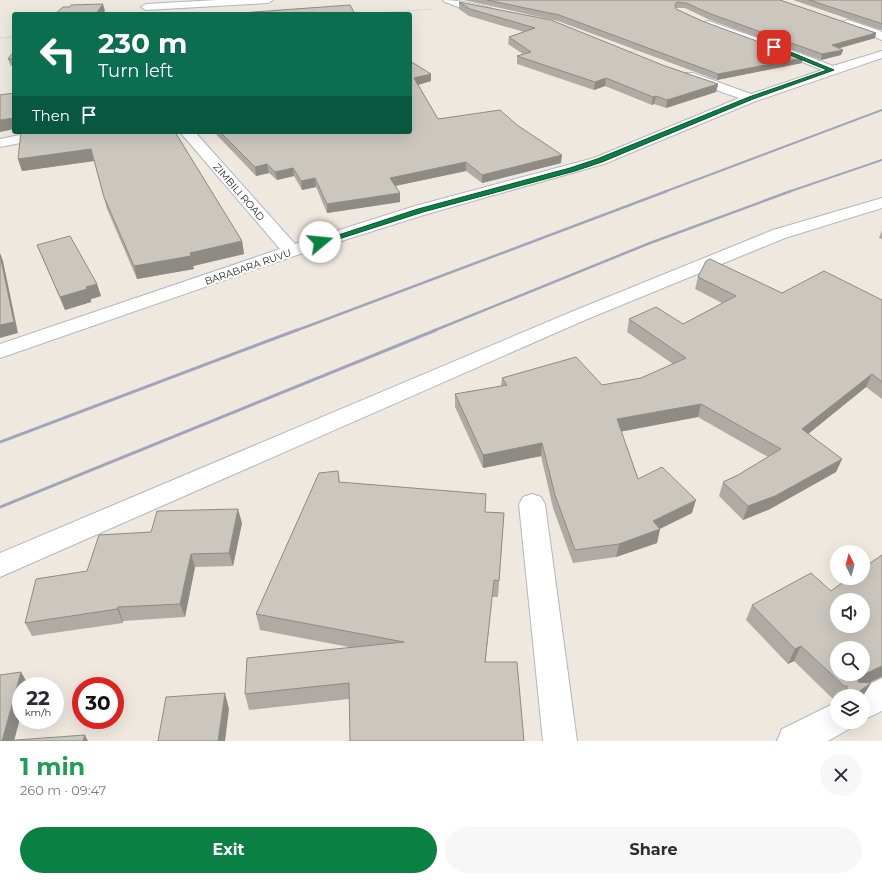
<!DOCTYPE html>
<meta charset="utf-8">
<style>
body{margin:0;font-family:Montserrat,sans-serif;background:#f7f7f7;color:#2b2b33;height:100vh;display:flex;flex-direction:column;font-size:15px;white-space:nowrap}
*{box-sizing:border-box;margin:0}
p{font-size:13px;color:#7c7c81}
.icon{flex:none;width:22px;height:22px;fill:none;stroke:currentColor;stroke-width:2;stroke-linecap:round;stroke-linejoin:round}
.map{position:relative;height:741px;overflow:hidden}
.panel{display:flex;flex-direction:column;background:#fff;flex:1}
.panel>*{flex:none}
.top-card{position:absolute;left:12px;top:12px;width:400px;height:122px;border-radius:4px;box-shadow:0 4px 16px #0002;background:#0b6e4f;color:#fff;overflow:hidden}
.needle{width:26px;rotate:354deg}
.tools{position:absolute;left:830px;top:545px;display:grid;gap:8px}
.tools a{display:grid;place-items:center;width:40px;height:40px;border-radius:50%;background:#fff;box-shadow:0 4px 16px #0002;font-size:20px}
.speed{position:absolute;left:12px;top:677px;display:flex;gap:8px;font-size:20px;font-weight:700;text-align:center}
.speed>*{display:grid;place-content:center;width:52px;height:52px;border-radius:50%;background:#fff;box-shadow:0 4px 16px #0002;line-height:1}
.speed small{font-size:10px;font-weight:400}
.speed .limit{border:6px solid #d22;background:#fff;color:#111}
.pin{position:absolute;display:grid;place-items:center;width:34px;height:34px;color:#fff;margin:-17px;border-radius:8px;box-shadow:0 2px 6px #0006}
.me{position:absolute;width:44px;margin:-22px;rotate:73deg;stroke-linejoin:round;filter:drop-shadow(0 0 3px #0008)}
.turn{display:flex;align-items:center;gap:14px;height:84px;padding:0 20px;font-size:18px}
.turn .icon{width:52px;height:52px;stroke-width:2.5}
.turn b{display:block;font-size:28px;line-height:34px}
.then{display:flex;align-items:center;height:38px;padding:0 20px;background:#0003;gap:8px;font-size:15px}
.round{display:grid;place-items:center;flex:none;width:42px;height:42px;border-radius:21px;background:#f7f7f7}
.headline{display:flex;align-items:center;justify-content:space-between;height:68px;padding:0 20px}
h1{font-size:24px;font-weight:700;line-height:30px;color:#1e9e55}
.action{display:flex;gap:8px;margin-top:auto;padding:8px 20px}
.action a{flex:1;height:46px;border-radius:24px;background:#0b8043;color:#fff;font-size:16px;font-weight:700;line-height:46px;text-align:center}
.action a+a{background:#f7f7f7;color:#2b2b33}
.map>svg:first-child{display:block}
.lines{fill:none;stroke-linecap:round;stroke-linejoin:round}
.minor-casing{stroke:#b3b6c1;stroke-width:2}
.path{stroke:#c8c8c8;stroke-width:1;stroke-dasharray:1.5 1;stroke-linecap:butt}
.minor{fill:#fff;fill-rule:evenodd}
.rail-far2{stroke:#a1a5b9;stroke-width:2}
.rail-far1{stroke:#a1a5b9;stroke-width:2.5}
.rail{stroke:#a1a5b9;stroke-width:3}
.wall{fill:#afaaa3}
.shaded-wall{fill:#8e8b85}
.building{fill:#cbc6be;stroke:#8e8b85;fill-rule:evenodd}
.route{fill:#0b8043;stroke:#07532c}
.labels{text-anchor:middle;dominant-baseline:central;stroke-width:4;stroke-linejoin:round;paint-order:stroke}
.far-street-label{font-size:10px;fill:#2d2d2d;stroke:#fff}
</style>
<div class="map">
<svg width="882" height="741" viewBox="0 0 882 741">
<rect width="100%" height="100%" fill="#efe8df"/>
<g class="lines">
<g class="minor-casing">
<path id="minor" d="M217,0H273L268,3L146,10L141,7L146,4Z
M443,0C459,0 475,4 491,8L492,10L487,13L461,8L445,2Z
M848,20L878,30L882,32V40L844,25L843,23L844,21Z
M708,21L778,45L833,66L882,51V58L756,101L604,164L427,214L297,255L0,358V344L280,249L180,132H195L295,244L415,206L594,158L739,98L685,79L683,76L685,73H693L751,94L822,70L770,49L704,26L703,24L704,22Z
M34,132H63L61,135L56,136L0,147V139Z
M882,198V208L785,238L585,320L0,577V553L571,312L773,230Z
M532,494L541,497L545,504L577,741H543L519,504L523,497Z
M882,678V711L863,720V696H850L851,693Z
M837,702V722H852L849,729L828,741H777L782,729Z"/>
</g>
<path class="path" d="M371,14L432,9
M0,38L14,37
M628,52L640,50"/>
<use href="#minor" class="minor"/>
<path class="rail-far2" d="M664,192L882,110
M788,192L882,160"/>
<path class="rail-far1" d="M295,331L667,191
M433,331L650,243L791,191"/>
<path class="rail" d="M0,442L297,330
M0,507L436,330"/>
</g>
<path class="wall" d="M464,0H780L876,33L875,38L839,48L843,50L841,55L821,60L710,20L685,8H676V9L702,21L802,63L717,80L558,21Z
M793,0H882V30L878,29Z
M459,2L665,66L718,84L716,92L666,108L654,104L652,105L605,86L594,90L517,64V56L523,54L508,44L509,37L524,32L469,16L459,9Z
M14,51V66H11L8,59Z
M410,61L431,74V81L418,85L438,119L561,163L482,183L466,171L395,186L400,202L327,213L316,187L302,190L294,176L277,180L269,173L256,176L214,132H410Z
M175,132L242,241L244,254L193,266L194,269L137,279L107,209L94,161L22,171L18,159Z
M882,230V239L879,238Z
M37,245L97,284L101,296L91,299V302L65,310L42,257Z
M698,277L782,293L882,300V399L866,387L808,434L842,459L836,472L770,509L743,520L719,496L723,482L738,475L768,457L698,417L621,431L638,479L692,513L660,529L657,543L616,557L573,563L553,508L541,456L483,468L455,407V394L501,386L502,378L602,385L641,378L673,364L627,332L629,319L683,324L722,303L695,289Z
M338,471L340,482L485,512L504,513L498,597H492L349,699L249,710L245,694L349,647L260,630L256,614Z
M242,523L233,566L195,567L185,617L123,621V623L32,636L25,623L87,571L151,532Z
M882,555V677L868,683H871L863,696H837V701H835L794,661L788,664L746,620L752,605L831,591Z"/>
<path class="shaded-wall" d="M103,4L105,11L102,14H96Z
M876,33L875,38L830,51L832,45Z
M843,50L841,55L821,60L822,54Z
M803,58L802,63L717,80L718,74Z
M431,74V81L414,86V78Z
M606,78L605,86L594,90L595,82Z
M718,84L716,92L666,108L667,100Z
M656,96L654,104L652,105L653,97Z
M14,118V129L0,132V120Z
M91,149L94,161L22,171L18,159Z
M562,155L561,163L482,183V175Z
M466,162V171L390,187V178Z
M267,164L269,173L256,176L255,167Z
M293,168L294,176L277,180L275,172Z
M315,178L316,187L302,190L301,181Z
M400,193V202L327,213V204Z
M242,241L244,254L193,266L194,269L137,279L134,266Z
M0,253L3,261L18,333L0,338Z
M97,284L101,296L91,299V302L65,310L60,297L86,287Z
M872,374L866,387L797,443L802,429Z
M701,404L698,417L614,433L617,419Z
M542,443L541,456L483,468V455Z
M842,459L836,472L770,509L743,520L748,506Z
M696,500L692,513L659,529H660L657,543L616,557L619,544L653,521Z
M238,509L242,523L233,566L229,553Z
M191,554L195,567L185,617L180,604Z
M494,580L492,597L484,678L485,662Z
M118,607L123,621V623L117,609Z
M801,646L794,661L788,664L795,649Z
M882,666V676L881,677L850,692L859,677Z
M21,672L29,686H21V715L14,741H2Z
M871,683L863,696H853L854,695Z
M225,693L229,709L225,741H218Z
M85,735L88,741H83Z"/>
<path class="building" d="M487,0H780L876,33L832,45L843,50L822,54L711,14L686,3L677,2L675,5L676,9L702,21L803,58L718,74L559,15Z
M809,0H882V24L880,23Z
M459,2L551,20L665,66L718,84L667,100L656,96L653,97L606,78L595,82L517,56L531,52L509,37L535,28L470,9Z
M103,4L96,14H55L63,7H70L71,5Z
M350,5L355,14H242L241,13Z
M14,51V59H8Z
M410,61L431,74L414,78L438,119L500,110L517,125L562,155L482,175L466,162L390,178L400,193L327,204L315,178L301,181L293,168L275,172L267,164L255,167L220,132H410Z
M14,93V118L0,120V95Z
M21,132H175L242,241L190,253L191,256L134,266L104,197L91,149L18,159Z
M70,236L97,284L86,287L87,289L60,297L37,245Z
M0,255L14,322L0,325Z
M710,259L782,293L824,271L882,300V382L872,374L802,429L842,459L775,496L748,506L723,482L738,475L781,449L701,404L617,419L638,479L662,467L696,500L653,521L660,529L619,544L575,550L555,495L542,443L483,455L455,394L507,385L502,378L576,357L602,385L641,378L686,358L629,319L656,307L683,324L736,296L698,277L706,261Z
M338,471L339,482L486,494L485,512L504,513L499,581L494,580L485,662H517L524,741H350L349,683L245,694L247,658L404,642L256,614L319,473Z
M238,509L229,553L191,554L180,604L118,607L117,609L25,623L36,579L87,571L99,535L151,532L157,511Z
M882,555V666L859,677L858,682L871,683L854,695L847,689V686H844L801,646L795,649L752,605L811,573L831,591L849,578H863V568ZM837,600H863V626H837ZM837,648H863V674H837Z
M21,672L2,741L85,735L83,741H0V675Z
M225,693L218,741H158L166,697Z"/>
<path class="route" d="M773,46H776L834,70L753,99L602,162L575,171L423,212L323,244H320L317,242L418,209L570,168L597,159L749,97L827,70L773,48Z"/>
<g class="labels">
<g class="far-street-label">
<text transform="translate(239 192) rotate(49)">ZIMBILI ROAD</text>
<text transform="translate(248 267) rotate(-19)">BARABARA RUVU</text>
</g>
</g>
</svg>
<div class="tools">
<a><svg class="needle" viewBox="-14 -14 28 28"><path d="M0-13l5 13h-10z" fill="#e53935"/><path d="M0 13l5-13h-10z" fill="#7c7c81"/></svg></a>
<a><svg class="icon" aria-label="sound" viewBox="0 0 24 24"><path d="M4 9h4l5-4v14l-5-4H4zM17 9q2 3 0 6"/></svg></a>
<a><svg class="icon" aria-label="search" viewBox="0 0 24 24"><circle cx="10" cy="10" r="6"/><path d="M15 15l6 6"/></svg></a>
<a><svg class="icon" aria-label="layers" viewBox="0 0 24 24"><path d="M12 4l9 5-9 5-9-5zM3 14l9 5 9-5"/></svg></a>
</div>
<div class="speed"><div>22<small>km/h</small></div><div class="limit">30</div></div>
<div class="pin" style="left:774px;top:47px;background:#d93025"><svg class="icon" aria-label="arrive" viewBox="0 0 24 24"><path d="M6 21V4h12l-3 4 3 4H6"/></svg></div>
<svg class="me" style="left:320px;top:242px" viewBox="-20 -20 40 40"><circle r="19" fill="#fff"/><path d="M0-13L10 11 0 6-10 11z" fill="#0b8043"/></svg>
<div class="top-card">
<div class="turn"><svg class="icon" aria-label="left" viewBox="0 0 24 24"><path d="M17 20v-9H6M10 6l-5 5 5 5"/></svg><div><b>230 m</b>Turn left</div></div>
<div class="then">Then<svg class="icon" aria-label="arrive" viewBox="0 0 24 24"><path d="M6 21V4h12l-3 4 3 4H6"/></svg></div>
</div>
</div>
<section class="panel">
<div class="headline"><div><h1>1 min</h1><p>260 m · 09:47</p></div><a class="round"><svg class="icon" aria-label="close" viewBox="0 0 24 24"><path d="M6 6l12 12M18 6L6 18"/></svg></a></div>
<div class="action"><a>Exit</a><a>Share</a></div>
</section>
